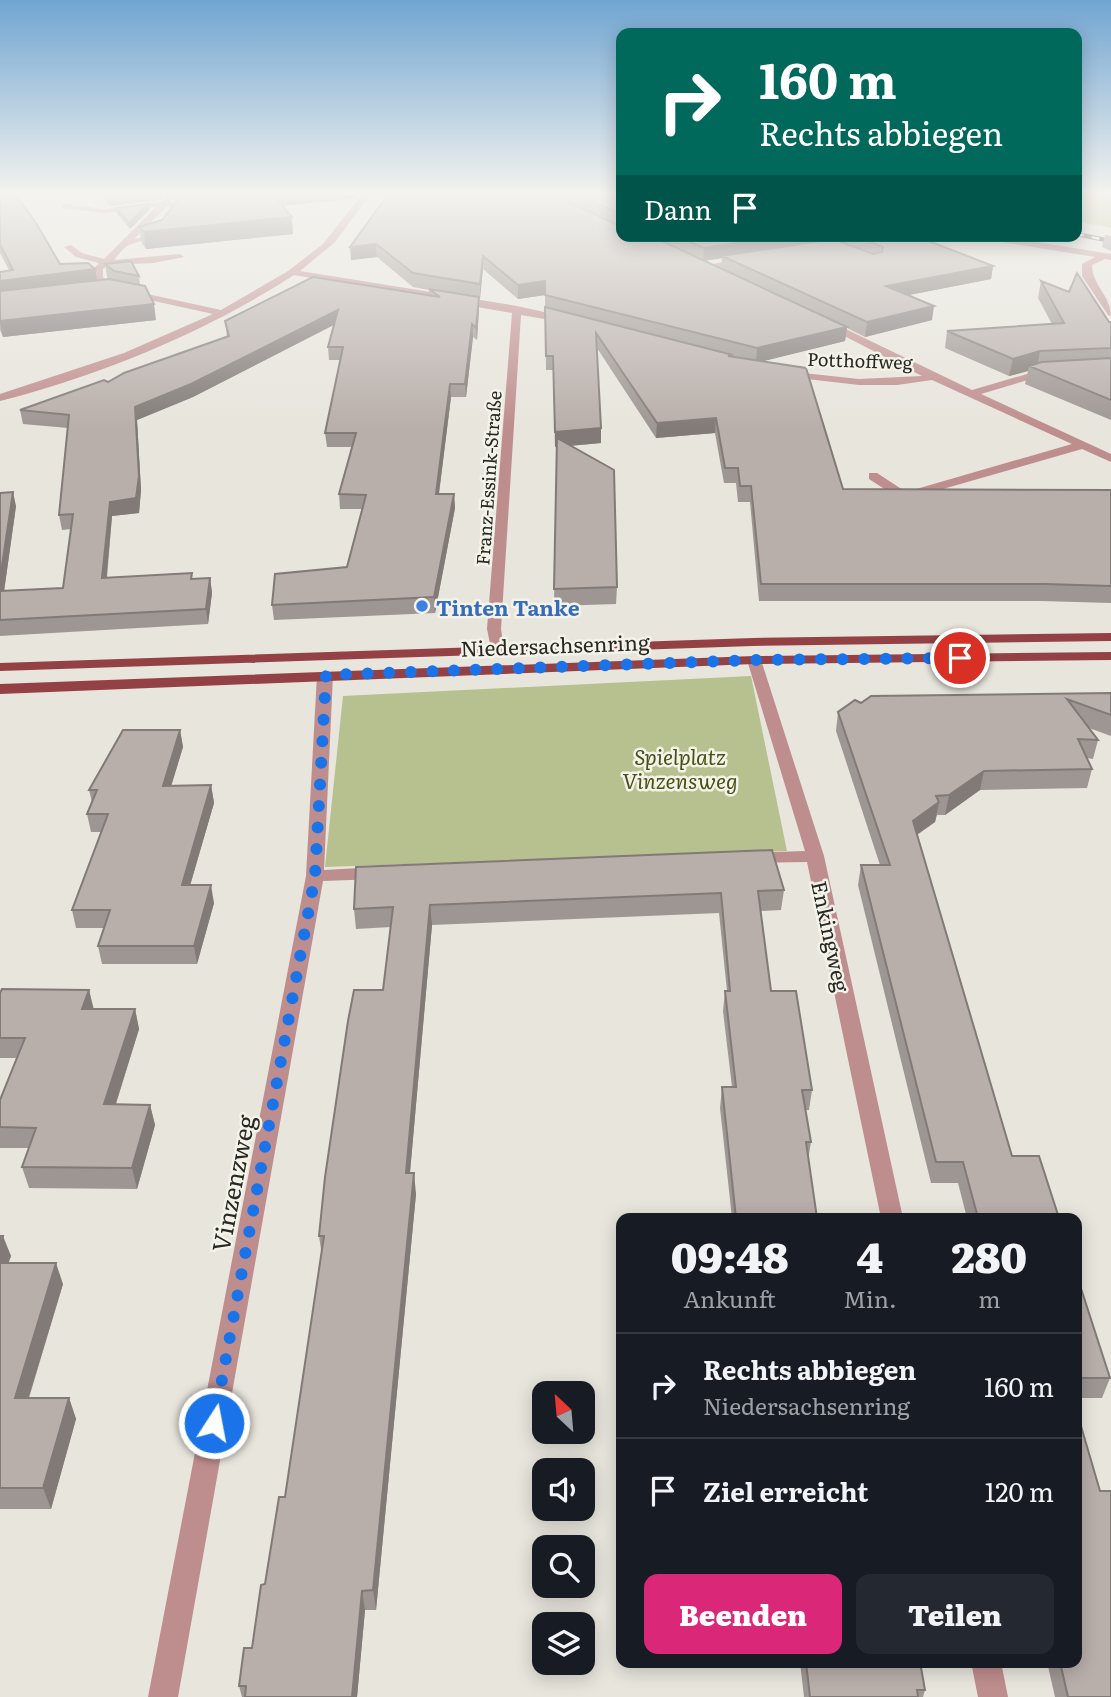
<!DOCTYPE html>
<html lang="de">
<meta charset="utf-8">
<style>
body{margin:0;font-family:Literata,serif;background:#242831;color:#f1f3f6;height:100vh;display:flex;flex-direction:column;font-size:26px;white-space:nowrap}
*{box-sizing:border-box;margin:0}
p{font-size:23px;color:#9ea1a6}
.icon{flex:none;width:38px;height:38px;fill:none;stroke:currentColor;stroke-width:2;stroke-linecap:round;stroke-linejoin:round}
.map{position:relative;flex:1;overflow:hidden}
.details{position:absolute;left:616px;top:1213px;width:466px;height:455px;display:flex;flex-direction:column;background:#171b24;border-radius:14px;box-shadow:0 4px 18px #0003}
.details>*{flex:none}
.hud{position:absolute;left:616px;top:28px;width:466px;height:214px;border-radius:14px;box-shadow:0 4px 18px #0003;background:#00695c;color:#fff;overflow:hidden}
.needle{width:46px;rotate:334deg}
.buttons{position:absolute;left:532px;top:1381px;display:grid;gap:14px}
.buttons a{display:grid;place-items:center;width:63px;height:63px;border-radius:14px;background:#171b24;box-shadow:0 4px 18px #0003;font-size:35px}
.pin{position:absolute;display:grid;place-items:center;width:60px;height:60px;color:#fff;margin:-30px;border:4px solid #fff;border-radius:50%;box-shadow:0 2px 7px #0007}
.me{position:absolute;width:77px;margin:-38px;rotate:11deg;stroke-linejoin:round;filter:drop-shadow(0 0 5px #0008)}
.turn{display:flex;align-items:center;gap:24px;height:147px;padding:0 28px;font-size:32px}
.turn .icon{width:91px;height:91px;stroke-width:2.5}
.turn b{display:block;font-size:49px;line-height:60px}
.then{display:flex;align-items:center;height:66px;padding:0 28px;background:#0003;gap:14px;font-size:26px}
.eta{display:flex;justify-content:space-evenly;align-items:center;height:119px;text-align:center}
.eta b{font-size:42px;font-weight:800;line-height:49px}
.action{display:flex;gap:14px;margin-top:auto;padding:14px 28px}
.action a{flex:1;height:80px;border-radius:14px;background:#db2777;color:#fff;font-size:28px;font-weight:800;line-height:80px;text-align:center}
.action a+a{background:#242831;color:#f1f3f6}
ul{padding:0;list-style:none}
li{display:flex;align-items:center;gap:21px;height:105px;padding:0 28px;border-top:2px solid #363941}
li div{flex:1}
li b{display:block;font-size:26px}
li em{font-style:normal}
.map>svg:first-child{display:block}
.green{fill:#b7c08f}
.lines{fill:none;stroke-linecap:round;stroke-linejoin:round}
.minor{fill:#be8d8d;fill-rule:evenodd}
.major{fill:#944145;fill-rule:evenodd}
.rail-casing{stroke:#4d4c47;stroke-width:4.5}
.rail{stroke:#f4f3e9;stroke-width:2.5;stroke-dasharray:8;stroke-linecap:butt}
.wall{fill:#9e9692;fill-rule:evenodd}
.shaded-wall{fill:#817a77}
.building{fill:#b8aeaa;stroke:#817a77;stroke-width:2}
.route{stroke:#1a73e8;stroke-width:12;stroke-dasharray:0 21.6}
.shop-dot{fill:#3f7fe0;stroke:#f4f3e9;stroke-width:2.5}
.labels{text-anchor:middle;dominant-baseline:central;stroke-width:5;stroke-linejoin:round;paint-order:stroke}
.far-street-label{font-size:18px;fill:#282824;stroke:#f4f3e9}
.shop-label{font-size:21px;font-weight:bold;fill:#366cbe;stroke:#f4f3e9;text-anchor:start}
.street-label{font-size:21px;fill:#282824;stroke:#f4f3e9}
.park-label{font-size:21px;font-style:italic;fill:#495114;stroke:#f4f3e9}
.near-street-label{font-size:24px;fill:#282824;stroke:#f4f3e9}
</style>
<div class="map">
<svg width="1111" height="1697" viewBox="0 0 1111 1697">
<rect width="100%" height="100%" fill="#e7e5dc"/>
<path class="green" d="M1076,192H1111V228L1076,221Z
M751,676L787,851L325,867L343,696Z"/>
<g class="lines">
<path class="minor" d="M164,192H172L175,196L170,202L181,205C170,240 160,235 131,244C125,246 118,255 114,260L180,254L184,257L153,263L108,265L103,269V277L115,287L221,310L288,271L323,244L364,192H372L335,242L300,271L517,306L571,318V322L568,323L521,315L501,629L504,650L502,653H492L487,629L512,313L294,275C204,333 103,374 0,401V394L124,353L213,314L109,291L93,278L94,268L99,263L76,257L64,247L71,245L82,253L104,259L156,207L104,213L64,208L61,204L104,209L161,202L167,196ZM166,207H172C166,226 154,236 134,239Z
M805,236H817L847,250L840,252Z
M999,236L1111,254V260L1105,259L1092,265C1092,285 1111,296 1111,316L1108,315L1082,276V264L1095,257L996,241L995,239Z
M745,257L750,260L748,262L704,270L699,267Z
M827,320L972,390L1037,371L1053,372V376L1038,377L981,394L1111,454V462L1082,449L908,499H900L869,479V473H877L906,492L1072,444L932,380L897,385H859L781,376V372L785,371L859,379L922,376L823,325L822,323Z
M754,656L761,660L824,856L903,1218H881L807,862L752,863L743,858L752,853L805,851L747,660Z
M325,670L333,675L324,870L378,867L387,873L378,879L323,881L178,1697H148L306,876L317,675Z
M971,1662H1001L1008,1697H978Z"/>
<path class="major" d="M1111,633V641L753,646L0,671V663L753,638Z
M1111,652V660L754,664L0,694V684L754,656Z"/>
<g class="rail-casing">
<path id="rail" d="M1076,234L1111,241"/>
</g>
<use href="#rail" class="rail"/>
</g>
<path class="wall" d="M0,192L60,264L95,269L97,280L109,279L107,277L105,264L139,276L140,285L156,320L3,337L0,330V272L9,270L0,253Z
M99,192H163L164,196L160,200L110,206Z
M173,192H361L356,198L283,206L293,234L146,249L142,244L139,227L162,220L177,201H175Z
M390,192H621V236H815V241L831,239L824,236H916L993,266L991,279L908,295L932,320L865,337L847,328L845,341L763,361L843,489L1111,490V603L1041,601H759L750,502H738L736,483H724L715,433L656,438L597,348L601,428V443L570,446L617,587L616,604L554,606L557,447H555L553,370H546L545,295L518,299L483,269L480,298H479V309L477,340L473,337L466,397H451L439,494H454L455,508L435,613L274,620L272,605L347,567L362,509H340L339,494L352,447H327L325,433L340,360H329L328,347L334,325L193,397L137,420L141,490L139,513L112,516L107,578L192,573V579L210,578L212,593L208,624L0,636V493L16,506L4,591L63,588L71,529L62,530L59,515L68,428L23,424L20,410L108,382L227,337L225,321L429,296V290L413,287L377,257L351,260ZM722,258L721,268L705,261Z
M148,204L149,210L130,229L117,214L116,208Z
M1105,235L1111,236V251L1102,247Z
M1041,281L1109,322H1111V420L1025,384L1028,371L1009,376L945,348L947,331L1052,324L1038,298Z
M1111,693V736L1089,728L1098,740L1093,759L1087,758L1092,769L1087,788L980,790L945,815H937L935,822L917,835L1012,1156L1059,1218H967L958,1183H931L858,885L861,865H880L836,731L838,712L861,703Z
M180,730L183,747L171,786L211,785L214,803L190,885L214,903L197,964H102L98,946L104,928H76L72,910L102,832H91L87,814L92,802L89,790Z
M784,890L781,910L760,911L771,991L812,1090L809,1110H805L811,1142L808,1160L817,1218H732L720,1108L722,1087H732L723,1011L725,991H727L719,913L432,925L410,1173L416,1194L376,1610H365L357,1697H242L239,1686L252,1648L285,1497L322,1256L319,1236L383,990L391,927L356,929L354,909Z
M89,990L93,1009H135L139,1029L116,1104L150,1105L155,1125L137,1189L29,1188L22,1167L29,1148H0V1100L16,1058H0V993Z
M0,1236L11,1256L8,1263L63,1284L29,1398H69L76,1419L51,1509H0Z
M1076,1273L1110,1378L1102,1398H1076Z
M800,1662H920L925,1690L923,1697H804Z
M1047,1662H1076L1111,1697H1055Z"/>
<path class="shaded-wall" d="M107,192H163L164,196L160,200L110,206Z
M270,192H361L356,198L271,207Z
M148,204L149,210L130,229L129,223Z
M292,217L293,234L146,249L144,232Z
M780,236H815V244L722,256V258L703,261L704,248Z
M376,244L377,257L351,260L350,247Z
M483,256V269L480,298V284Z
M993,266L991,279L884,300L886,286Z
M95,269L98,285L0,297V281Z
M545,281V295L518,299V285Z
M479,297V309L477,340L476,328Z
M154,304L156,320L3,337L0,323V321Z
M934,306L932,320L865,337L867,322Z
M338,310L339,322L193,397L137,420L141,490L139,513L112,516L105,593L102,578L110,502L135,407Z
M472,324L473,337L466,397L465,384Z
M847,327L845,341L756,363L757,348Z
M1040,351L1037,368L1029,366L1028,371L1009,376L1013,359Z
M450,384L451,397L437,508L436,494Z
M716,418L715,433L656,438L657,423Z
M601,428V443L555,447V432Z
M13,492L16,506L2,606L0,598V579Z
M454,494L455,508L435,613L434,597Z
M210,578L212,593L208,624L206,609Z
M180,730L183,747L166,803L163,786Z
M984,771L980,790L945,815L949,795Z
M211,785L214,803L185,903L182,885Z
M939,802L935,822L909,840L913,821Z
M211,885L214,903L197,964L194,946Z
M430,905L432,925L408,1194L406,1173Z
M89,990L94,1010L82,1009Z
M135,1009L139,1029L109,1125L104,1104Z
M150,1105L155,1125L137,1189L132,1168Z
M414,1173L416,1194L376,1610L373,1590Z
M3,1236L11,1256L1,1283L0,1280V1245Z
M56,1263L63,1284L22,1419L15,1398Z
M69,1398L76,1419L51,1509L43,1488Z
M362,1591L365,1610L357,1697H352Z"/>
<path class="building" d="M0,192H14L36,223L60,264L88,263L95,269L0,281V272L13,270L0,244Z
M180,192H270L292,217L144,232L139,227L162,220L177,201Z
M390,192H547L620,226L621,225V236H651L847,327L757,348L545,295V281L518,285L483,256L480,284L413,273L376,244L350,247Z
M571,192H621V214Z
M148,204L129,223L116,208Z
M676,236H780L704,248Z
M856,236H916L993,266L886,286L934,306L867,322L722,256L833,239L873,254L882,252L883,247Z
M131,261L139,276L114,271L105,264Z
M1077,273L1109,322H1111V348L1040,351L1013,359L947,331L1064,323L1041,281L1069,292Z
M313,277L440,297L429,289L479,297L476,328L472,324L465,384H450L436,494H454L434,597L272,605L275,574L347,567L366,495L339,494L356,433H325L343,347H328L338,310L191,384L135,407L139,476L136,498L110,502L102,578L192,573L191,579L210,578L206,609L0,620V591L63,588L73,514L59,515L69,415L20,410L104,380L108,382L124,373L229,336L225,321Z
M109,279L145,286L154,304L0,321V291Z
M545,307L733,355L728,356L806,368L843,489L1111,490V586L1045,584H761L751,486H740L738,468H725L716,418L657,423L596,333L601,428L555,432L553,356H546Z
M1111,358V400L1029,366L1042,362Z
M557,438L614,470L617,587L554,589Z
M13,492L0,579V493Z
M1111,693V715L1067,699L1098,740L1078,739L1092,769L984,771L949,795L936,796L939,802L913,821L1012,1156H1039L1059,1218H978L963,1162H936L861,865H890L838,712L855,700L861,703L871,696Z
M123,730H180L163,786L211,785L182,885H211L194,946H98L110,910H72L108,814H87L97,790H89Z
M772,850L784,890L758,891L771,991H796L812,1090H802L811,1142H806L817,1218H736L722,1087H736L725,991H730L721,893L430,905L406,1173H414L373,1590L362,1591L352,1697H245L246,1686H239L244,1648H252L261,1585L265,1584L279,1497H285L324,1236H319L325,1177L348,1021L354,990H383L393,907L354,909L356,867Z
M2,989L89,990L82,1009H135L104,1104L150,1105L132,1168L22,1167L36,1128L0,1127V1100L25,1038H0V993Z
M0,1236H3L0,1245Z
M0,1263H56L15,1398H69L43,1488H0Z
M1076,1273L1110,1378H1076Z
M1076,1409L1100,1491H1111V1697H1068L1060,1662H1076Z
M806,1662H920L925,1690H917L918,1697H810Z"/>
<linearGradient id="sky" x2="0" y2="1"><stop stop-color="#70a5d1"/><stop offset="0.45" stop-color="#f4f3ef"/><stop offset="1" stop-color="#f4f3ef" stop-opacity="0"/></linearGradient>
<rect width="1111" height="429" fill="url(#sky)"/>
<g class="lines">
<path class="route" d="M214,1423L315,876L326,675L754,660L960,658"/>
</g>
<circle class="shop-dot" cx="422" cy="606" r="7"/>
<g class="labels">
<g class="far-street-label">
<text transform="translate(860 360) rotate(2)">Potthoffweg</text>
<text transform="translate(488 478) rotate(-86)">Franz-Essink-Straße</text>
</g>
<g class="shop-label">
<text x="436" y="606">Tinten Tanke</text>
</g>
<g class="street-label">
<text transform="translate(555 644) rotate(-2)">Niedersachsenring</text>
<text transform="translate(832 936) rotate(78)">Enkingweg</text>
</g>
<g class="park-label">
<text x="680" y="755">Spielplatz<tspan x="680" dy="24">Vinzensweg</tspan></text>
</g>
<g class="near-street-label">
<text transform="translate(232 1183) rotate(-79)">Vinzenzweg</text>
</g>
</g>
</svg>
<div class="buttons">
<a><svg class="needle" viewBox="-14 -14 28 28"><path d="M0-13l5 13h-10z" fill="#e53935"/><path d="M0 13l5-13h-10z" fill="#9ea1a6"/></svg></a>
<a><svg class="icon" aria-label="sound" viewBox="0 0 24 24"><path d="M4 9h4l5-4v14l-5-4H4zM17 9q2 3 0 6"/></svg></a>
<a><svg class="icon" aria-label="search" viewBox="0 0 24 24"><circle cx="10" cy="10" r="6"/><path d="M15 15l6 6"/></svg></a>
<a><svg class="icon" aria-label="layers" viewBox="0 0 24 24"><path d="M12 4l9 5-9 5-9-5zM3 14l9 5 9-5"/></svg></a>
</div>
<div class="pin" style="left:960px;top:658px;background:#d93025"><svg class="icon" aria-label="arrive" viewBox="0 0 24 24"><path d="M6 21V4h12l-3 4 3 4H6"/></svg></div>
<svg class="me" style="left:214px;top:1423px" viewBox="-20 -20 40 40"><circle r="17" fill="#1a73e8" stroke="#fff" stroke-width="3"/><path d="M0-11L8 9 0 5-8 9z" fill="#fff"/></svg>
<div class="hud">
<div class="turn"><svg class="icon" aria-label="right" viewBox="0 0 24 24"><path d="M7 20v-9h11M14 6l5 5-5 5"/></svg><div><b>160 m</b>Rechts abbiegen</div></div>
<div class="then">Dann<svg class="icon" aria-label="arrive" viewBox="0 0 24 24"><path d="M6 21V4h12l-3 4 3 4H6"/></svg></div>
</div>
<section class="details">
<div class="eta">
<div><b>09:48</b><p>Ankunft</p></div>
<div><b>4</b><p>Min.</p></div>
<div><b>280</b><p>m</p></div>
</div>
<ul>
<li><svg class="icon" aria-label="right" viewBox="0 0 24 24"><path d="M7 20v-9h11M14 6l5 5-5 5"/></svg><div><b>Rechts abbiegen</b><p>Niedersachsenring</p></div><em>160 m</em></li>
<li><svg class="icon" aria-label="arrive" viewBox="0 0 24 24"><path d="M6 21V4h12l-3 4 3 4H6"/></svg><div><b>Ziel erreicht</b></div><em>120 m</em></li>
</ul>
<div class="action"><a>Beenden</a><a>Teilen</a></div>
</section>
</div>
